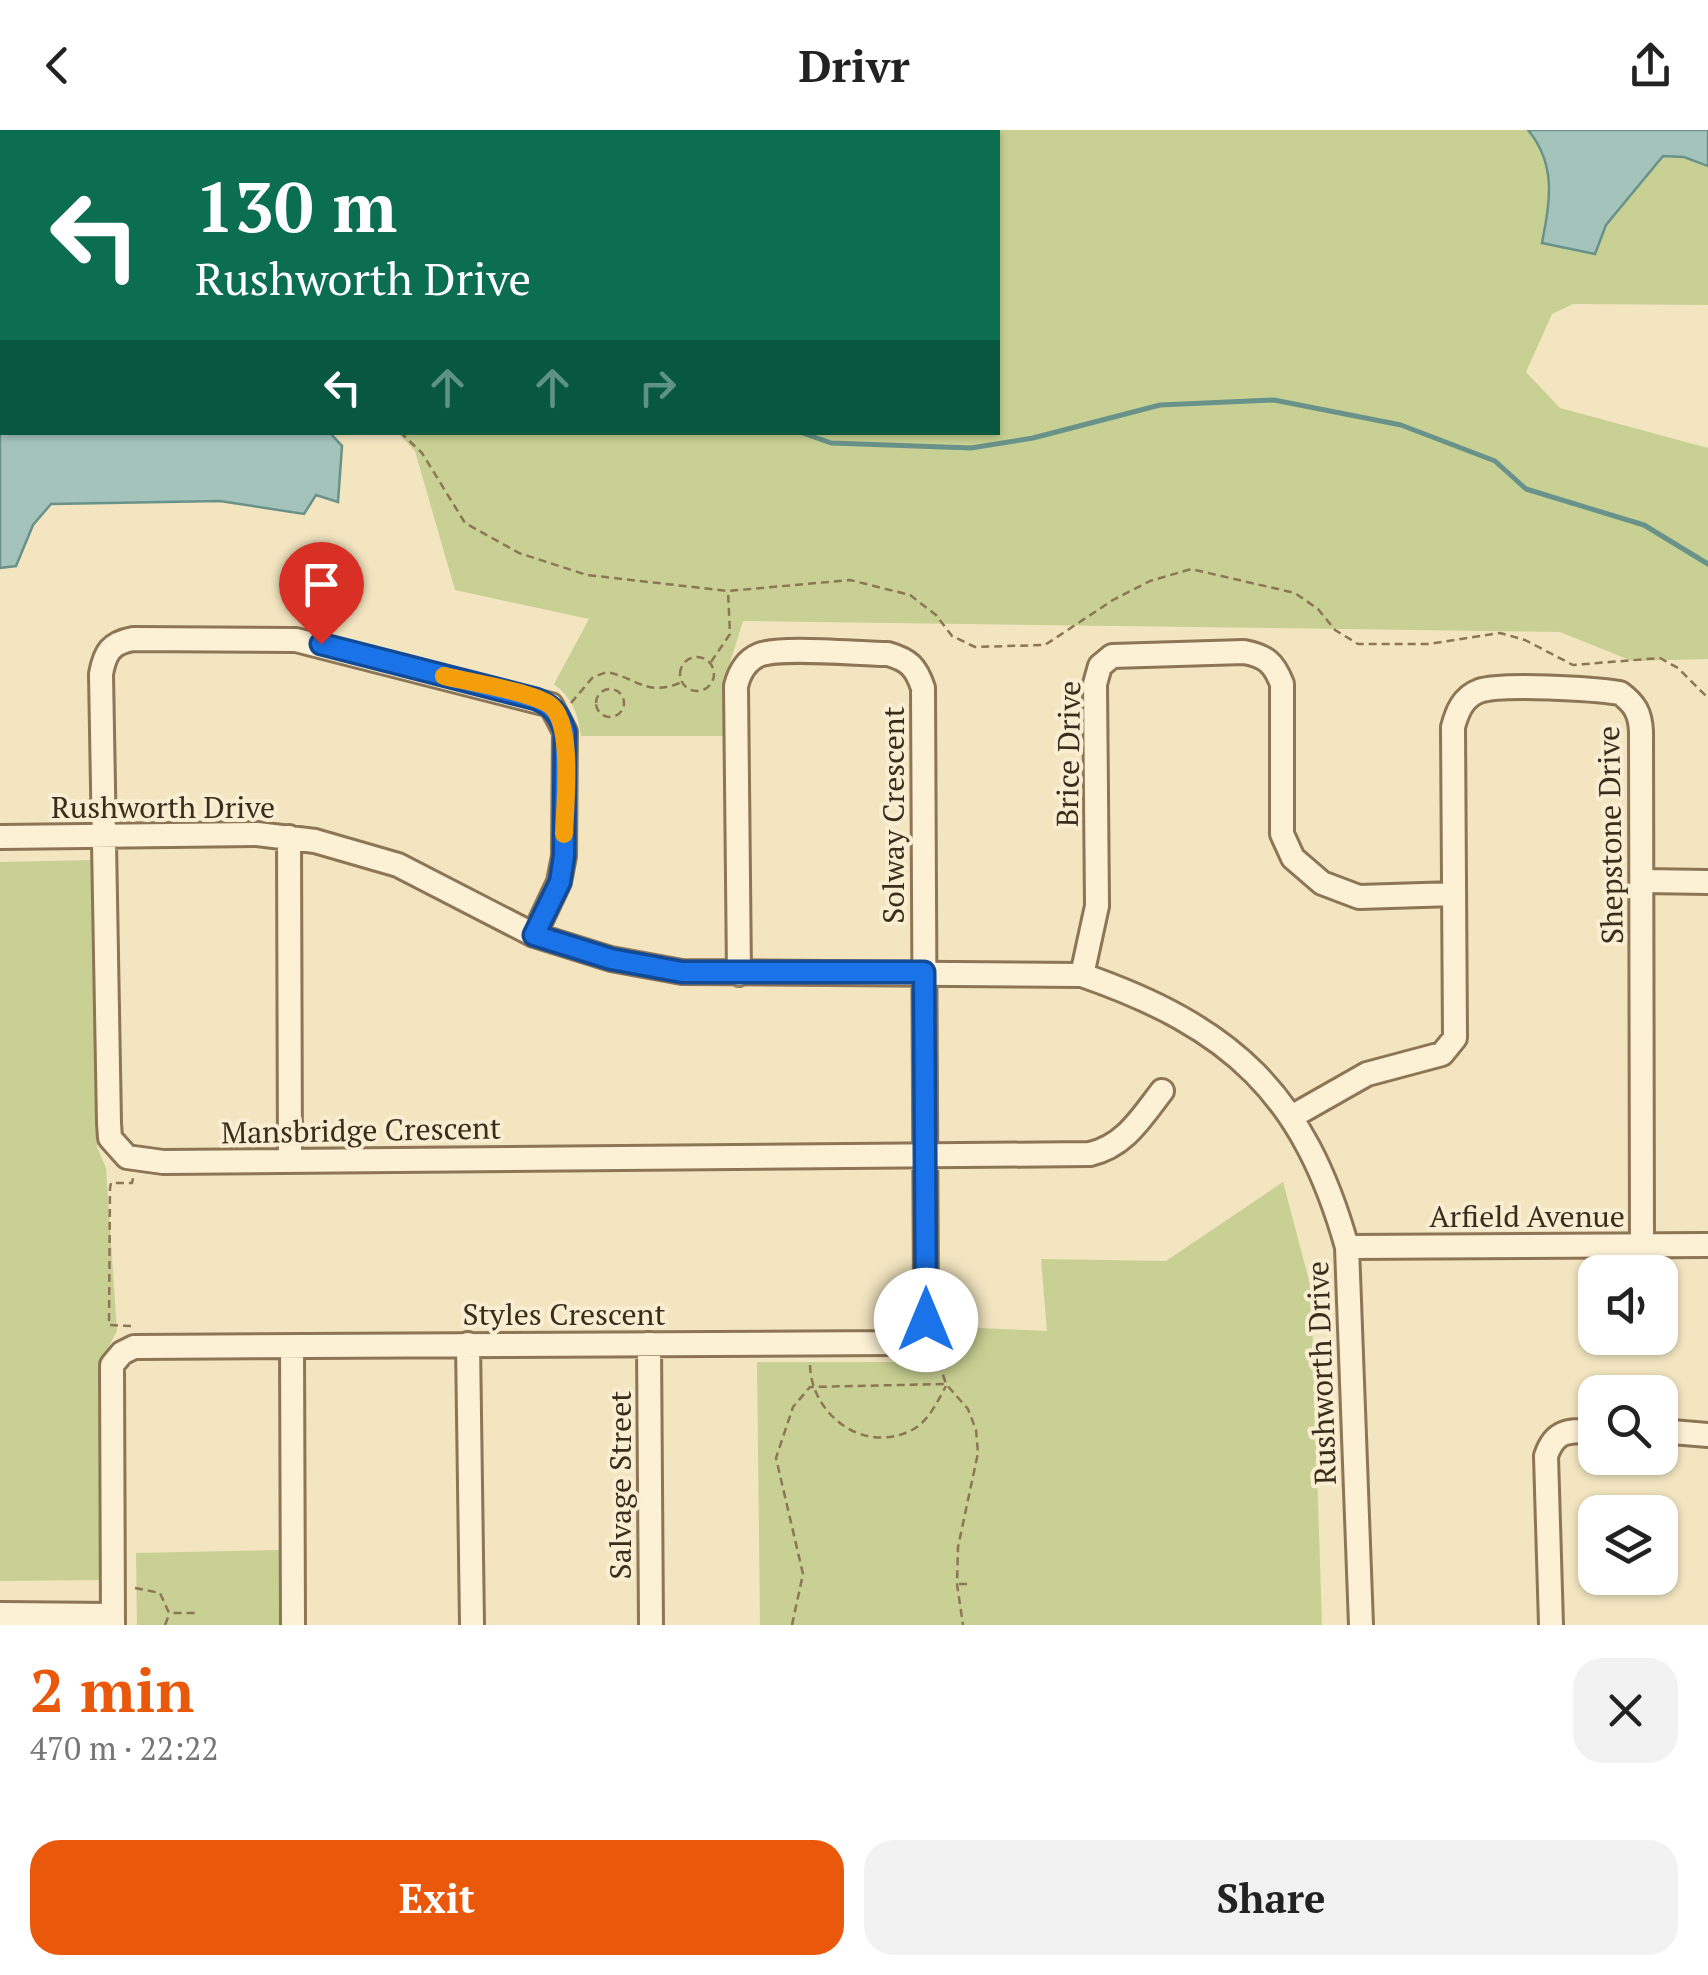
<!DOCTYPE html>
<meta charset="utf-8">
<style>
body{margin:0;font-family:"PT Serif",serif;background:#f2f2f2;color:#222;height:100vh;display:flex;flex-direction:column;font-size:38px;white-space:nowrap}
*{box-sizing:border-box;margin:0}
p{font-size:32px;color:#767676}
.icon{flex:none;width:55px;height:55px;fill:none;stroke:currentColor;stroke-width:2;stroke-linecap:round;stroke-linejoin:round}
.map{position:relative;height:1495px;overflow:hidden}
.drawer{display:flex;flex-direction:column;background:#fff;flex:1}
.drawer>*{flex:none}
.top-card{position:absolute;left:0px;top:0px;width:1000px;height:305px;box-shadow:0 2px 8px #0004;background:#0b6e4f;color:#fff;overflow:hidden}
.buttons{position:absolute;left:1578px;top:1125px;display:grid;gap:20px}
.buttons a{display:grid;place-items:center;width:100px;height:100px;border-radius:20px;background:#fff;box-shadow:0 2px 8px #0004;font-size:50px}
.pin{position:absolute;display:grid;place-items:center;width:85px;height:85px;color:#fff;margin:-102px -42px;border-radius:50% 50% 50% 0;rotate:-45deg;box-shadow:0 0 10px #0007}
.pin .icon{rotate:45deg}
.me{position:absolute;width:110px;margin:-55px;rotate:0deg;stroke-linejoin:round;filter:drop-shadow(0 0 8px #0008)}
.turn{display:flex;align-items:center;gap:35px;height:210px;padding:0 30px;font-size:45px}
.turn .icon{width:130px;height:130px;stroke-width:2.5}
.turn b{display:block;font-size:70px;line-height:85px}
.lanes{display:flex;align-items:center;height:95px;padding:0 30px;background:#0003;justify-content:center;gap:50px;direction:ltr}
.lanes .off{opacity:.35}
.round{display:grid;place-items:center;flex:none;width:105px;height:105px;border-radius:30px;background:#f2f2f2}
.overview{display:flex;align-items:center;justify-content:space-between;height:170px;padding:0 30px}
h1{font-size:60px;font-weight:800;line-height:75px;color:#ea580c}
.primary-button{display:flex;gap:20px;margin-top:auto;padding:20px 30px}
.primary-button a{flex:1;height:115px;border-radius:30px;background:#ea580c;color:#fff;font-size:40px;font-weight:800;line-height:115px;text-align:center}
.primary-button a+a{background:#f2f2f2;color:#222}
header{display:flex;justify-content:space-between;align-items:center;height:130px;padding:0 30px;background:#fff;font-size:45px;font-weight:800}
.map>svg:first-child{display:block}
.green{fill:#c8d193}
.water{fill:#a4c4bb;stroke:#69938a;stroke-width:2.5}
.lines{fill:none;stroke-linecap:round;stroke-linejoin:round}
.stream{stroke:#69938a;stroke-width:5}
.minor-casing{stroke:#8d7556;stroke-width:28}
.path{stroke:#8d7556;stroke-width:2.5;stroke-dasharray:8 5;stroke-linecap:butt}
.minor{stroke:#fcf1d5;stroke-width:22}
.route-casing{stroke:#114b97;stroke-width:25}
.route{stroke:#1a73e8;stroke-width:18}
.slow{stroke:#f59e0b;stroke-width:18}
.labels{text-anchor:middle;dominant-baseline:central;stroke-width:8;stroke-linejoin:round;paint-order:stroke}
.street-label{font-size:30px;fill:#3b2c1c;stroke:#f9eed1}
</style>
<header><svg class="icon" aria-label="back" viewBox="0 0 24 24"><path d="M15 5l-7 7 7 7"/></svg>Drivr<svg class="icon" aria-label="share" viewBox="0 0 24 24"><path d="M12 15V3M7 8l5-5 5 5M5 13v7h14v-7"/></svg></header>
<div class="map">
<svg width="1708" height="1495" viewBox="0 0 1708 1495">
<rect width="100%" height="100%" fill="#f2e5c0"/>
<path class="green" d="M0,0H818L2,2L0,183Z
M985,0H1528C1557,35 1550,71 1542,113L1606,95L1663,26L1684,27L1708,36V175L1573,174L1552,184L1526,242L1560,278L1708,318V529L1632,531L1560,502L743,491L727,542L725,606H581C578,583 572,568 554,554L589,489L455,460L415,321L398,303L998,302V2Z
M92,730L97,1017L106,1038L117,1201L108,1218L102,1450L0,1451V732Z
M1283,1052L1311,1158L1322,1495H760L757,1232H896L917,1236L943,1219L960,1197L1047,1201L1041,1129L1166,1131Z
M280,1420L281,1495H137L136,1423Z"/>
<path class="water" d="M1528,0H1708V36L1684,27L1663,26L1606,95L1595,124L1542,113C1550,71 1557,35 1528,0Z
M0,213L2,302L330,303L342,316L338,372L316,365L304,384L220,371L51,374L33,395L16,436L0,438Z"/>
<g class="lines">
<path class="stream" d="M349,0L353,2
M607,2L614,0
M800,302L831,313L971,318L1033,308L1160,275L1274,270L1401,295L1495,331L1526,359L1644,395L1708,434"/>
<g class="minor-casing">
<path id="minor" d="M0,707L257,704L315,711L398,735L534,805L611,829L682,842L1082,845C1232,897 1304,964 1347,1117L1361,1495
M289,707L290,1030
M1644,751L1708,752
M534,805L559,752L564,726L565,602L551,575L296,510L133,509C111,513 105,522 101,544L109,993L110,1008L127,1027L163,1032L1090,1024C1125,1016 1141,988 1162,961
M1082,845L1097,776L1095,554L1100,536L1112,526L1244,522C1266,526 1274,533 1282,554V704L1293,728L1322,753L1359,767L1454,764
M1293,986L1367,944L1442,924L1455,908L1453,597C1457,582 1463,567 1479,561C1502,553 1594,559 1620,563C1635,574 1640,583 1641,601L1642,1116
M1347,1117L1708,1115
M468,1214L472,1495
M649,1214L651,1495
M292,1217L293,1495
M1660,1301L1708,1305
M0,1484L113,1485
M113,1495L112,1235L122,1223L134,1217L894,1213C918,1206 925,1197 926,1173L923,558C916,537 909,530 888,524C860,524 780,516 759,525C745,531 739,544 736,556L739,844
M1551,1495L1546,1326C1555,1299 1569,1301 1595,1301"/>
</g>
<path class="path" d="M0,185H2
M400,302L422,323L465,393L519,423L587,445L728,461L850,450L910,465L936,485L952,506L975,517L1045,515L1113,470L1150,451L1191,439L1295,463L1318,479L1335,500L1358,514H1429L1500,503L1525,510L1573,535L1660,528L1678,538L1708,568
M680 544a17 17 0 1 1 34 0a17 17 0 1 1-34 0Z
M711,532L730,504L728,461
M596 573a14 14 0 1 1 28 0a14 14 0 1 1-28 0Z
M571,573L593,547L607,542C639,549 647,567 682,552
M131,1196L109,1195L110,1058L111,1053H132L133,1048
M935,1220L946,1254L968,1279L976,1300L978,1323L958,1417L957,1454L963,1495
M810,1235C811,1284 863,1325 912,1300C929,1291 937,1272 946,1256
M959,1454H972
M135,1458L160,1463L169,1483H199
M165,1495L169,1485
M792,1495L803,1444L776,1328L793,1277L810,1257L946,1254"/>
<use href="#minor" class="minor"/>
</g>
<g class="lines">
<g class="route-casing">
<path id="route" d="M321,514L536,569C553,576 559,584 565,602L564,726L560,752L534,805L611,829L682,842H924L926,1190"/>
</g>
<use href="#route" class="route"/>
<path class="slow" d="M444,546C468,552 532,562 550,575C574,592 565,675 564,704"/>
</g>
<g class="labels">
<g class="street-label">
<text transform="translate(1068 624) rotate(-89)">Brice Drive</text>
<text x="163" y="677">Rushworth Drive</text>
<text transform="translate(893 685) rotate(-90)">Solway Crescent</text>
<text transform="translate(1610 705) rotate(-91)">Shepstone Drive</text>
<text transform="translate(361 1000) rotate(-1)">Mansbridge Crescent</text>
<text x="1527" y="1086">Arfield Avenue</text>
<text x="564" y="1184">Styles Crescent</text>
<text transform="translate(1321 1243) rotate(-92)">Rushworth Drive</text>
<text transform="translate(620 1355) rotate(-90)">Salvage Street</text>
</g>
</g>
</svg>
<div class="buttons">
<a><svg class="icon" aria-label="sound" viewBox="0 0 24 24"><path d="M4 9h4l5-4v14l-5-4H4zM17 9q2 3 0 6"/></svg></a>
<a><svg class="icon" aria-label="search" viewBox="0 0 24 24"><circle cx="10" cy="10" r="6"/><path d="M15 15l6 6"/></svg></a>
<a><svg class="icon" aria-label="layers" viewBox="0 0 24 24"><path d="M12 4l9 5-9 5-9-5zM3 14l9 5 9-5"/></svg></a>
</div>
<div class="pin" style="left:321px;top:514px;background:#d93025"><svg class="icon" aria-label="arrive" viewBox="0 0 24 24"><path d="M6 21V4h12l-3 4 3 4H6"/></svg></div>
<svg class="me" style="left:926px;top:1190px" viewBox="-20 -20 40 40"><circle r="19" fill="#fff"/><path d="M0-13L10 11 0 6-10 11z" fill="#1a73e8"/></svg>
<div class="top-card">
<div class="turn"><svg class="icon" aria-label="left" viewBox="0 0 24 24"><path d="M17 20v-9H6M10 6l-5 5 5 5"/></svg><div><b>130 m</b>Rushworth Drive</div></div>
<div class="lanes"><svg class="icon" aria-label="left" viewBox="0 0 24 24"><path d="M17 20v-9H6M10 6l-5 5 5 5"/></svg><svg class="icon off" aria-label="ahead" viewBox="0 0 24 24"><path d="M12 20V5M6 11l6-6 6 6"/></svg><svg class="icon off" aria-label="ahead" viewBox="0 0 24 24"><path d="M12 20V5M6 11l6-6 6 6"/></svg><svg class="icon off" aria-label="right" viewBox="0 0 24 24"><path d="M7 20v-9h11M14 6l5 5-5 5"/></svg></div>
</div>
</div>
<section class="drawer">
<div class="overview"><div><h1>2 min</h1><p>470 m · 22:22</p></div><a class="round"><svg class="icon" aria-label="close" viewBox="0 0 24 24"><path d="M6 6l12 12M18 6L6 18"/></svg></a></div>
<div class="primary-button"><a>Exit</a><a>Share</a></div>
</section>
